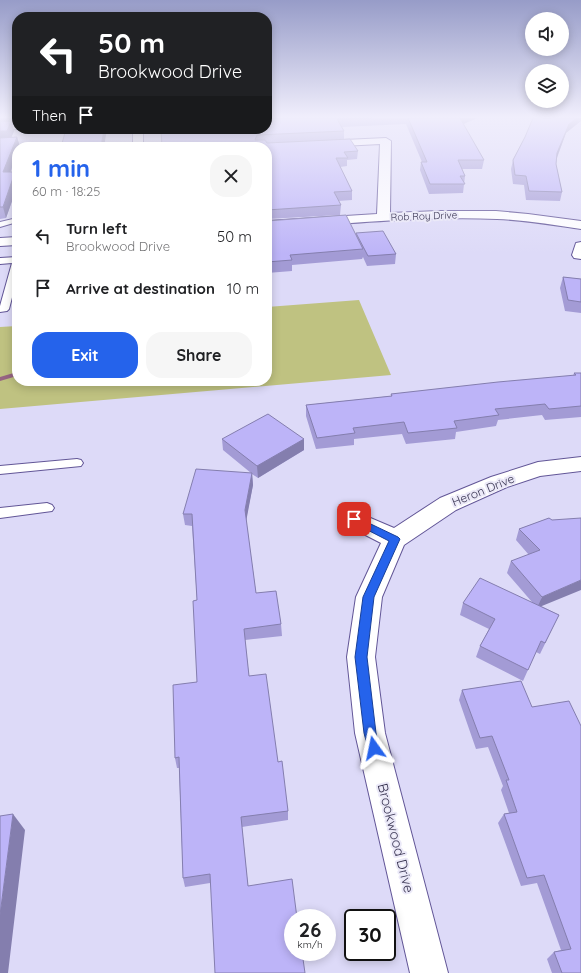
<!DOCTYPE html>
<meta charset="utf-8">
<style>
body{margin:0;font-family:Quicksand,sans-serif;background:#f6f6f6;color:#202124;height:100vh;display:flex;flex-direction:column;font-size:15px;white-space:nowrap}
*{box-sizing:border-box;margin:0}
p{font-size:13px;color:#757577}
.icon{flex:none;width:22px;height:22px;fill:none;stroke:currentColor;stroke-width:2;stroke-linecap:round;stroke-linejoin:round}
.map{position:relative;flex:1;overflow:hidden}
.drawer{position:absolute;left:12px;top:142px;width:260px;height:244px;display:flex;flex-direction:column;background:#fff;border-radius:16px;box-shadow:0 2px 10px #0003}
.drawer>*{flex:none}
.guide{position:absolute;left:12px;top:12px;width:260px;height:122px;border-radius:16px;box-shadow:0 2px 10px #0003;background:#202124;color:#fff;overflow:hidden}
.tools{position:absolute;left:525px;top:12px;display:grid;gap:8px}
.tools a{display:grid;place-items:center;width:44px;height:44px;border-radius:50%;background:#fff;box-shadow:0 2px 10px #0003;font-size:20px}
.speed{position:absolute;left:284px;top:909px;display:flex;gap:8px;font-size:20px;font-weight:700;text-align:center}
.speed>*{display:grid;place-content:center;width:52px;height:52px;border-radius:50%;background:#fff;box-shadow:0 2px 10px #0003;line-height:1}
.speed small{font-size:10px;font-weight:400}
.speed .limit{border:2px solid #111;border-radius:6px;background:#fff;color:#111}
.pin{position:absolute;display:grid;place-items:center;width:34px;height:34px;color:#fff;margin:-17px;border-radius:8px;box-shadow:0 2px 6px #0006}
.me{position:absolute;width:44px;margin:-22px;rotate:348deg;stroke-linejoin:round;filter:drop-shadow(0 0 3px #0008)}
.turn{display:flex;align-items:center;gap:14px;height:84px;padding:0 20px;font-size:18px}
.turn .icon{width:52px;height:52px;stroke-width:2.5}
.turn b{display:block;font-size:28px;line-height:34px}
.then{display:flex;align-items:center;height:38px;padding:0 20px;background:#0003;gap:8px;font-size:15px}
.round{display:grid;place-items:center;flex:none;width:42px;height:42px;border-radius:16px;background:#f6f6f6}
.summary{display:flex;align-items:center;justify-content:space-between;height:68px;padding:0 20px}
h1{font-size:24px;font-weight:700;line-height:30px;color:#2563eb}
.primary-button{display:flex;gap:8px;margin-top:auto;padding:8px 20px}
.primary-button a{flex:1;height:46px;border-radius:16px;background:#2563eb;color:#fff;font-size:16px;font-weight:700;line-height:46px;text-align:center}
.primary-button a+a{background:#f6f6f6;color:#202124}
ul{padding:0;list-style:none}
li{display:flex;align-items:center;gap:12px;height:52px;padding:0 20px}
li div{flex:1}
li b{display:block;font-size:15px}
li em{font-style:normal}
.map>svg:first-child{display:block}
.green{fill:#bfc281}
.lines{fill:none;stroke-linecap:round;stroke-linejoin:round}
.stream{fill:#966483;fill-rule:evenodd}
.service-casing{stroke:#625697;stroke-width:2}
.minor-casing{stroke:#625697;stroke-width:2}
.service{fill:#fff;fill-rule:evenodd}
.minor{fill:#fff;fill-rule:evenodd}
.wall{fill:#a39bd5}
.shaded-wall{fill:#847eae}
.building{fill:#bdb4f8;stroke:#847eae}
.route{fill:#2563eb;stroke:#184099}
.labels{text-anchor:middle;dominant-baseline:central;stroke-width:4;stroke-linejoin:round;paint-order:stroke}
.far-street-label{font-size:10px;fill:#383451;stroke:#ebe9f8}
.street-label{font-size:12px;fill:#383451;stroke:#ebe9f8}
.near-street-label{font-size:14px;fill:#383451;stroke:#ebe9f8}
</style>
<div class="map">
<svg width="581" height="973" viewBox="0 0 581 973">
<rect width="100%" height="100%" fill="#dddaf8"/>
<path class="green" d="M359,300L391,375L0,409V327L17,326V381H267V307Z"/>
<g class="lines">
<path class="stream" d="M17,372V376L0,381V377Z"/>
<g class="service-casing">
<path id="service" d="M17,125V129L0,130V126Z
M17,218V222L0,227V222Z
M17,257V278L9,309L7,311L0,312V306L12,263L0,264V258Z
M77,459L81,460L83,463L81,466L0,474V466Z
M47,503L52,505L54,508L52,511L0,518V508Z"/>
</g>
<g class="minor-casing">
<path id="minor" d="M133,129H143V147H133Z
M386,138L391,141L390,213L439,211H496L528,214L581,221V229C553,225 525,220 497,219C420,216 344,224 267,229V221L377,214L380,144L323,147L318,144L323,141Z
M17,237V245L0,246V238Z
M581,242V259L574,258L572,255L576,243Z
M581,457V471L540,476L507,487L456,510L404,545L382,597L375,657L385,733L448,973H410L355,733L347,657L356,597L381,543L346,525L342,519L346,513L354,511L394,528L440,498L491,477L538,462Z"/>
</g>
<use href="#service" class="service"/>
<use href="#minor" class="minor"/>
</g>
<path class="wall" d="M0,118H17V124H12L14,131L11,137H17L20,147H17V154L11,172H15L17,177V187L6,218L0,219Z
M267,118H477L463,124L484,160L482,169H462L465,176L463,193L429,194L420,170L421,162H422L406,124L342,127L344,131V139L358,151L357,159L347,160V166L340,167L352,191V200L338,201L341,205L340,215L267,219V147H162Z
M566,133L557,158L556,164L562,192L560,201L526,200L524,185L513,184L511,169L513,160L525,137Z
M267,221L356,235V233L396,254L395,264L367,266L363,257L362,259L292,265V271L267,273Z
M563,277L581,279V313L565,311L560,288Z
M574,373H581V417L545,420L542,415L498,420L496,426L456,432L455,439L406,444L402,434L354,439V445L316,449L306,416V405L391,396V394L573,376Z
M222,439H304V450L258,478L252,474L253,485L246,519L256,593L281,624L282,636L245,640L249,676L278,762L288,811V820L242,827L248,886L297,918L210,883L185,887L183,878L179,768H177L175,758L197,682V600L192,526L185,525L183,514L251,473L223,450Z
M549,518L541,606L559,615L540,654L536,652L523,681L476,657L480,646L489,629L460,615L463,603L532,602L507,573L511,561L529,555L516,540L519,529Z
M521,681L581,973H552L547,959L554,952L561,950L537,883L521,886L498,823L504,814L509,813L501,790L503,786L488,747L476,749L459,700L462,690Z"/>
<path class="shaded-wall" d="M460,118H477L459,126Z
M577,118H581V121L566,133L555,162L557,153L569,124Z
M11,121L14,131L10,141L0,142V131Z
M104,129H107L104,147H101Z
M17,137L20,147H17V154L6,183L3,172Z
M15,172L17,177V187L6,218L3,207Z
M304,439V450L258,478L257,466Z
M252,473L253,485L246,522L245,510Z
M581,580V590L537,608L542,597Z
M13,814L25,830L8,973H0V915Z"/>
<path class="building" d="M267,118H372L337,119L344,131L257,135L255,140H265L267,143L350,139L358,151L344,152L348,158H336L352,191L334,192L341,205L267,210V147H162L161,129H267Z
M408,118H461H460L484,160H458L465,176H460L465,184H430L421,162H427Z
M533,118H577L569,124L557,153L556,164L562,192L529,191L526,176L515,175L513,160L525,137Z
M0,121H11L7,131H0Z
M66,129H104L101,147H61Z
M17,137L3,172H15L3,207H0V138Z
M346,215L363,249L290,255L292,260L267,262V221Z
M383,231L396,254L368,256L356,233Z
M563,277L581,279V302L568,300Z
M574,373H581V406L549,409L545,404L495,409L499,415L454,421L457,428L408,433L404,422L353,428L355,433L317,438L306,405L392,396L391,394L498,382L576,375Z
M268,414L304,439L257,466L222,439Z
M196,469L252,473L245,510L256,593L276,591L281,624L244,629L249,676L266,674L278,762L282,761L288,811L241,817L248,886L292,879L297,918H293V952H302L305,973H215L210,874L183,878L179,757L175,758L173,685L197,682L193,601L197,600L192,514H183Z
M549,518L552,520L581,518V580L542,597L511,561L540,550L519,529Z
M480,578L559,615L545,643L541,641L528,670L480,646L495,619L463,603Z
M521,681L532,707L569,701L581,726V973H562L554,952L571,949L544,875L527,878L504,814L517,812L506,780H509L492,736L480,738L462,690Z
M13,814L0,915V816Z"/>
<linearGradient id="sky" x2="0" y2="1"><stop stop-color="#979cc8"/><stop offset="0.46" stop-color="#f0eefc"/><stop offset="1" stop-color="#f0eefc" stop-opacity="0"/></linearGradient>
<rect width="581" height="254" fill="url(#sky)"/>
<path class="route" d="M354,516L398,537L400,539L374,597L367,657L376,733L380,748L378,752L374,754L369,752L364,733L355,657L363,597L389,541L350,521L349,519L350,517Z"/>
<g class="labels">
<g class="far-street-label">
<text transform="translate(424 216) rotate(-2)">Rob Roy Drive</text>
</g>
<g class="street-label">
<text transform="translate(483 490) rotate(-22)">Heron Drive</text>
</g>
<g class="near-street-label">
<text transform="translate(396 838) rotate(76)">Brookwood Drive</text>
</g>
</g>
</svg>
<div class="tools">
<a><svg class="icon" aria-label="sound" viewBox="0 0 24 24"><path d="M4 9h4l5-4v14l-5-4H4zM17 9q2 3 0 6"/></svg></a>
<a><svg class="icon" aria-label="layers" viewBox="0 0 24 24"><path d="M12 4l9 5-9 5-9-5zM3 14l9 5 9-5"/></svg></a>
</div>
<div class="speed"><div>26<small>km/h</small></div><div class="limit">30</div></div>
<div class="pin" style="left:354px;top:519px;background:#d93025"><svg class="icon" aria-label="arrive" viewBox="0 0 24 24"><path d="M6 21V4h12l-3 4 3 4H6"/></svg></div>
<svg class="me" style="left:374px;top:748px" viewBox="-20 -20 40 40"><path d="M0-17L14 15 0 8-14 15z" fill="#2563eb" stroke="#fff" stroke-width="4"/></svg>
<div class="guide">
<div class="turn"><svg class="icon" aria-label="left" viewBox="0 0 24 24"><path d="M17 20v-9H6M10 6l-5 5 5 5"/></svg><div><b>50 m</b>Brookwood Drive</div></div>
<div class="then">Then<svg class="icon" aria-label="arrive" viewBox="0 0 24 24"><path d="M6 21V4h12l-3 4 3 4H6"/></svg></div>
</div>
<section class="drawer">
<div class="summary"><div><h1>1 min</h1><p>60 m · 18:25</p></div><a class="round"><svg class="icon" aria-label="close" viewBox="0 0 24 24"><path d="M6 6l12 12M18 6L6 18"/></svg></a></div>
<ul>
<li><svg class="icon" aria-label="left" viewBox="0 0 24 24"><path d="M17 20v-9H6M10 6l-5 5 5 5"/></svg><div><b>Turn left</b><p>Brookwood Drive</p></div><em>50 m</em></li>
<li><svg class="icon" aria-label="arrive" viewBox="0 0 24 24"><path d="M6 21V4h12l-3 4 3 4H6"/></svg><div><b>Arrive at destination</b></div><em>10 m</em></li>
</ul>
<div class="primary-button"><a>Exit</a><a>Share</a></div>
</section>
</div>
